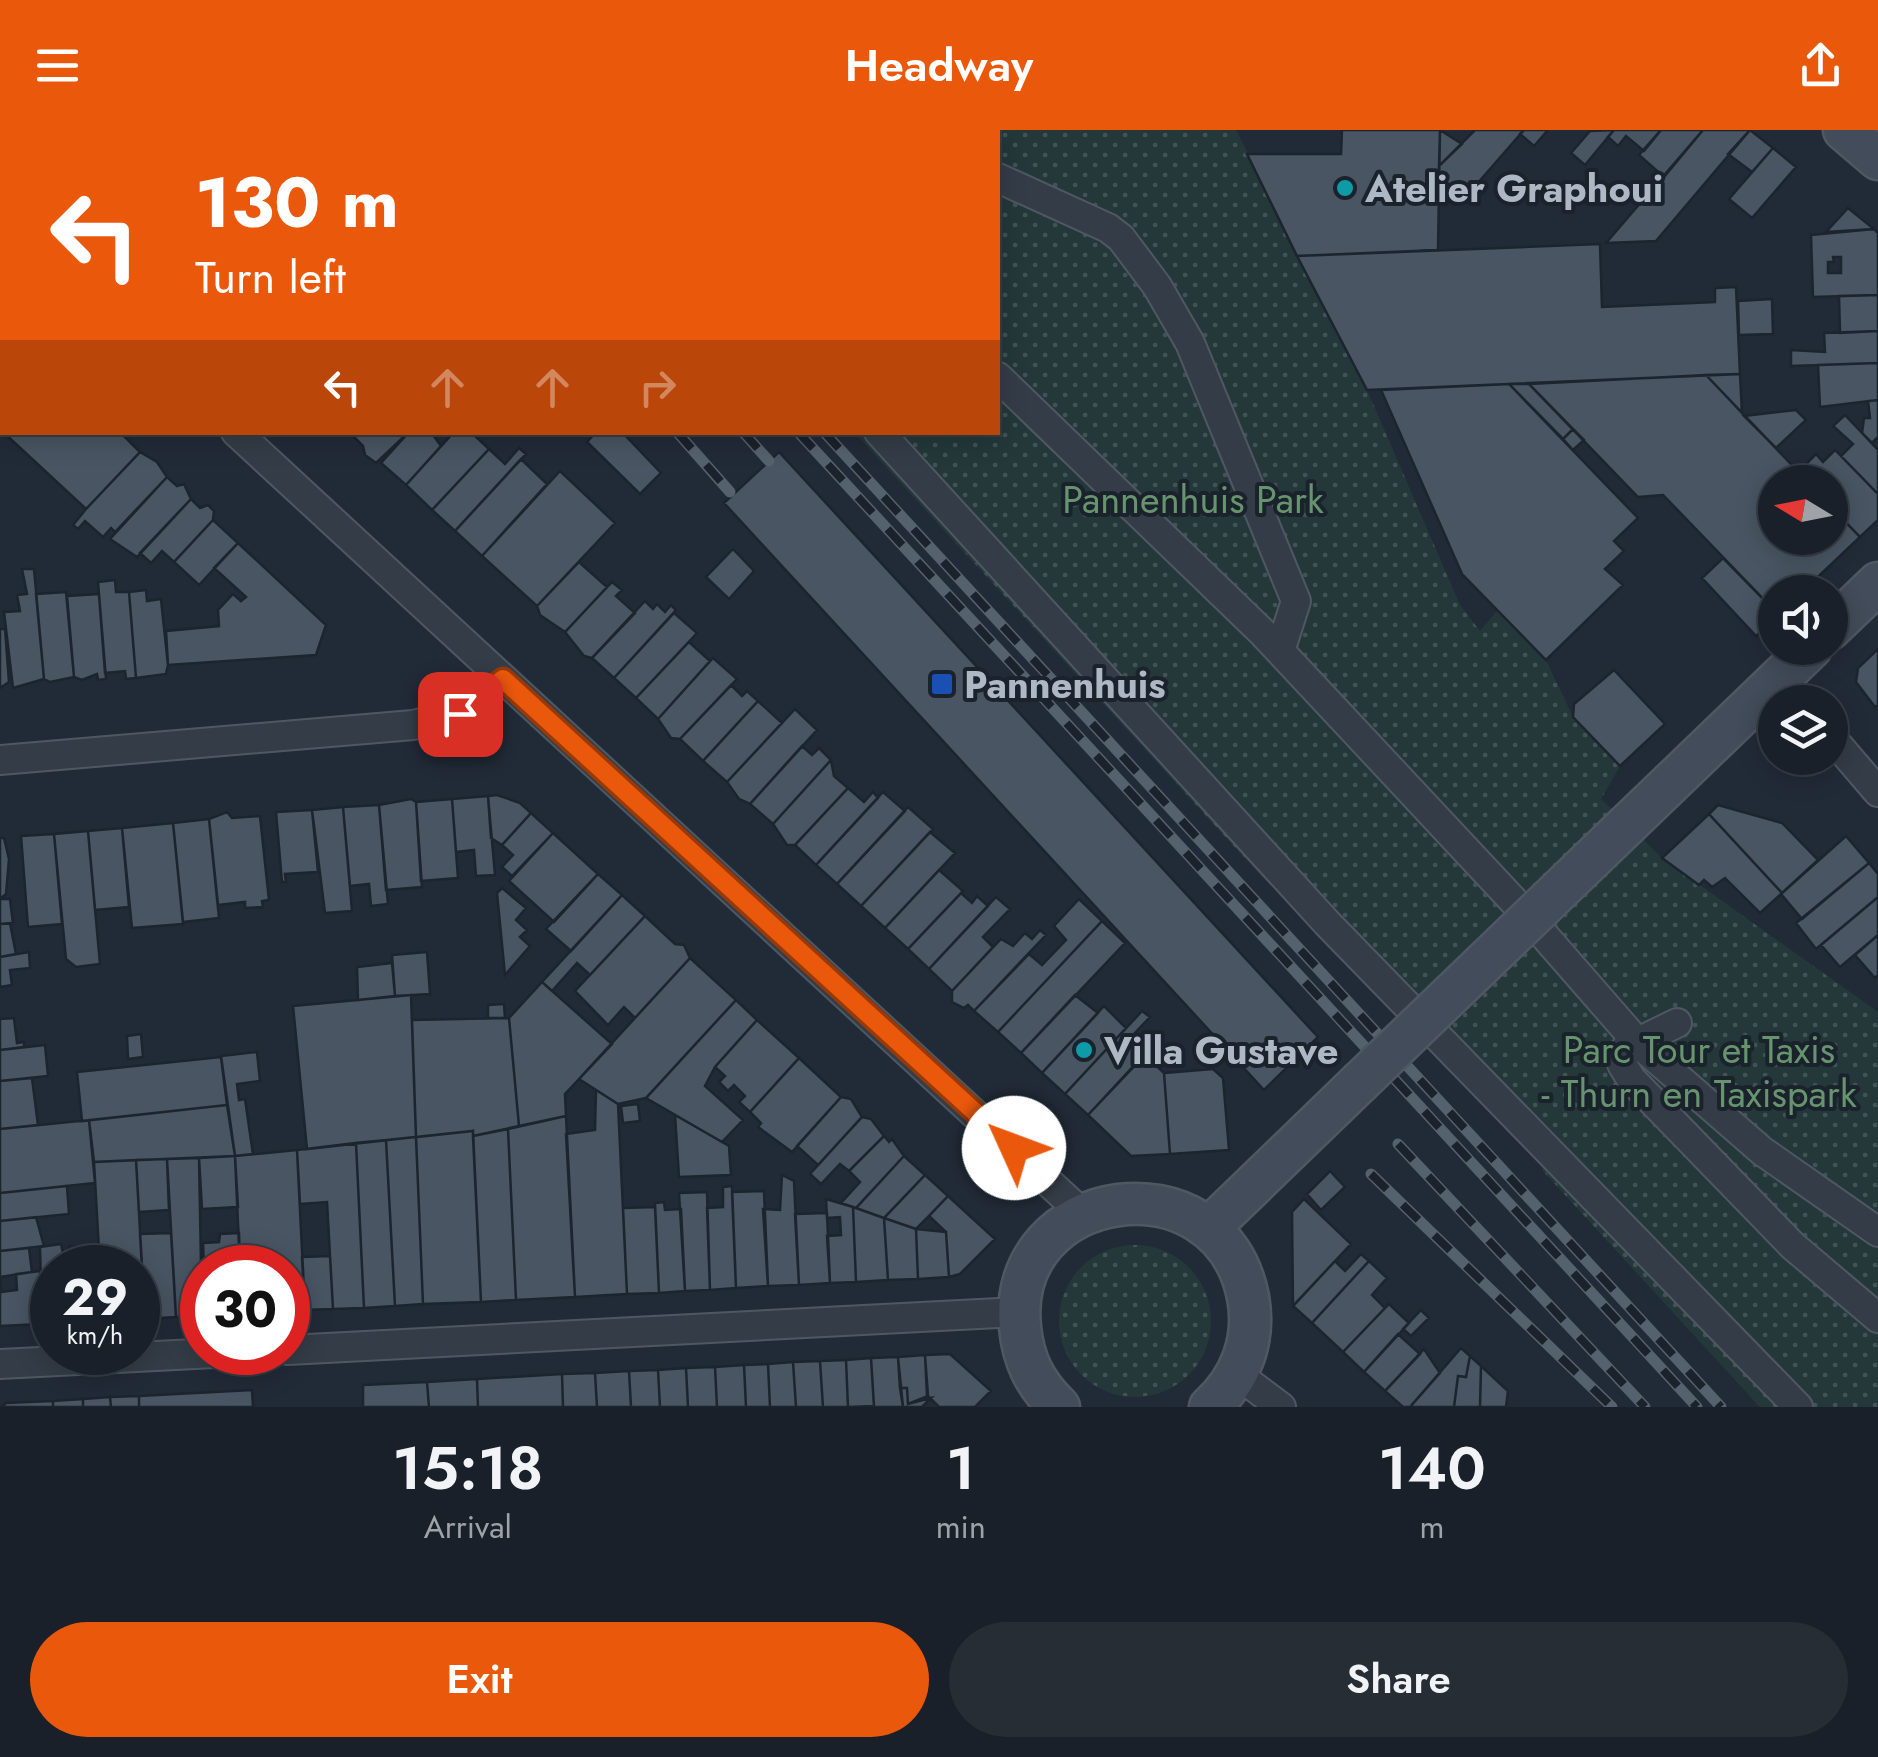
<!DOCTYPE html>
<style>
body{margin:0;font-family:Jost,sans-serif;background:#262d35;color:#f1f3f6;height:100vh;display:flex;flex-direction:column;font-size:38px;white-space:nowrap}
*{box-sizing:border-box;margin:0}
p{font-size:32px;color:#9fa3a8}
.icon{flex:none;width:55px;height:55px;fill:none;stroke:currentColor;stroke-width:2;stroke-linecap:round;stroke-linejoin:round}
.map{position:relative;height:1277px;overflow:hidden}
.sheet{display:flex;flex-direction:column;background:#192029;flex:1}
.sheet>*{flex:none}
.banner{position:absolute;left:0px;top:0px;width:1000px;height:305px;box-shadow:0 5px 25px #0003,0 0 0 2px #373e46;background:#ea580c;color:#fff;overflow:hidden}
.needle{width:65px;rotate:280deg}
.controls{position:absolute;left:1758px;top:335px;display:grid;gap:20px}
.controls a{display:grid;place-items:center;width:90px;height:90px;border-radius:50%;background:#192029;box-shadow:0 5px 25px #0003,0 0 0 2px #373e46;font-size:50px}
.speed{position:absolute;left:30px;top:1115px;display:flex;gap:20px;font-size:50px;font-weight:700;text-align:center}
.speed>*{display:grid;place-content:center;width:130px;height:130px;border-radius:50%;background:#192029;box-shadow:0 5px 25px #0003,0 0 0 2px #373e46;line-height:1}
.speed small{font-size:25px;font-weight:400}
.speed .limit{border:15px solid #d22;background:#fff;color:#111}
.pin{position:absolute;display:grid;place-items:center;width:85px;height:85px;color:#fff;margin:-42px;border-radius:20px;box-shadow:0 5px 15px #0006}
.me{position:absolute;width:110px;margin:-55px;rotate:313deg;stroke-linejoin:round;filter:drop-shadow(0 0 8px #0008)}
.turn{display:flex;align-items:center;gap:35px;height:210px;padding:0 30px;font-size:45px}
.turn .icon{width:130px;height:130px;stroke-width:2.5}
.turn b{display:block;font-size:70px;line-height:85px}
.lanes{display:flex;align-items:center;height:95px;padding:0 30px;background:#0003;justify-content:center;gap:50px;direction:ltr}
.lanes .off{opacity:.35}
.eta{display:flex;justify-content:space-evenly;align-items:center;height:170px;text-align:center}
.eta b{font-size:60px;font-weight:600;line-height:70px}
.primary-button{display:flex;gap:20px;margin-top:auto;padding:20px 30px}
.primary-button a{flex:1;height:115px;border-radius:60px;background:#ea580c;color:#fff;font-size:40px;font-weight:600;line-height:115px;text-align:center}
.primary-button a+a{background:#262d35;color:#f1f3f6}
header{display:flex;justify-content:space-between;align-items:center;height:130px;padding:0 30px;background:#ea580c;color:#fff;font-size:45px;font-weight:600}
.map>svg:first-child{display:block}
.park{fill:url(#park-dots)}
.building{fill:#495563;stroke:#1c242e;stroke-width:2.5;fill-rule:evenodd}
.lines{fill:none;stroke-linecap:round;stroke-linejoin:round}
.street-casing{stroke:#4f5862;stroke-width:32}
.secondary-casing{stroke:#4f5862;stroke-width:45}
.street{stroke:#343d47;stroke-width:28}
.secondary{stroke:#424c5a;stroke-width:40}
.rail-casing{stroke:#56616e;stroke-width:11}
.rail{stroke:#1a222c;stroke-width:8;stroke-dasharray:22;stroke-linecap:butt}
.secondary-bridge-casing{stroke:#4f5862;stroke-width:45;stroke-linecap:butt}
.secondary-bridge{stroke:#424c5a;stroke-width:40}
.route-casing{stroke:#983908;stroke-width:25}
.route{stroke:#ea580c;stroke-width:18}
.culture-dot{fill:#0f9aa8;stroke:#1a222c;stroke-width:4}
.transit-dot{fill:#1a4fb4;stroke:#1a222c;stroke-width:4}
.labels{text-anchor:middle;dominant-baseline:central;stroke-width:8;stroke-linejoin:round;paint-order:stroke}
.poi-label{font-size:38px;font-weight:bold;fill:#aeb8c4;stroke:#1a222c;text-anchor:start}
.park-label{font-size:38px;fill:#67946f;stroke:#1a222c}
</style>
<header><svg class="icon" aria-label="menu" viewBox="0 0 24 24"><path d="M4 6h16M4 12h16M4 18h16"/></svg>Headway<svg class="icon" aria-label="share" viewBox="0 0 24 24"><path d="M12 15V3M7 8l5-5 5 5M5 13v7h14v-7"/></svg></header>
<div class="map">
<svg width="1878" height="1277" viewBox="0 0 1878 1277">
<defs>
<pattern id="park-dots" width="8" height="8" patternUnits="userSpaceOnUse" patternTransform="scale(2.5)"><rect width="8" height="8" fill="#243839"/><path d="M2 2h.1M6 6h.1" fill="none" stroke="#415354" stroke-width="1.8" stroke-linecap="round"/></pattern>
</defs>
<rect width="100%" height="100%" fill="#212b37"/>
<path class="park" d="M848,0H1236L1367,260L1460,475L1480,501L1498,480L1546,530L1573,587L1620,636L1601,669L1662,728L1878,882V1277H1760L1542,1040L1550,1023L1263,748L855,303L998,302V2H846Z
M1059 1191a76 76 0 1 1 152 0a76 76 0 1 1-152 0Z"/>
<path class="building" d="M1342,0H1440L1438,120L1297,126L1247,24H1341Z
M1440,0L1462,14L1439,36Z
M1475,0H1524L1463,70L1438,50L1439,36Z
M1524,0H1548L1534,16L1520,4Z
M1614,0L1585,35L1571,23L1590,1Z
M1614,0H1661L1644,21L1626,6L1618,16L1608,7Z
M1661,0H1703L1664,47L1639,25Z
M1703,0H1750L1656,111L1606,113Z
M1750,0L1773,18L1752,42L1728,24Z
M1773,18L1796,37L1752,88L1729,69Z
M1848,78L1874,99L1826,102Z
M1874,99L1878,103V165L1813,167L1811,105ZM1833,127H1841V143H1828V132H1834Z
M1600,114L1602,177L1715,172V158L1736,157L1740,244L1367,260L1297,126Z
M1878,165V201L1840,203L1839,166Z
M1772,169L1773,204L1739,205L1738,171Z
M1878,201V233L1791,236V220L1825,222L1824,203Z
M1878,233V270L1820,277L1818,235Z
M1740,244L1742,283L1706,245Z
M1706,245L1808,352H1775V408H1830V376L1860,407L1802,462H1775V481L1663,365L1638,367L1529,254Z
M1509,254L1638,388L1614,411L1624,421L1605,439L1623,455L1546,530L1462,444L1381,260Z
M1509,254H1529L1573,299L1563,309Z
M1878,270V307L1872,313L1862,303L1864,288H1870L1868,271Z
M1796,280L1806,290L1776,318L1744,286Z
M1845,285L1878,320V364L1841,326L1853,314L1833,296Z
M1573,299L1584,310L1573,320L1563,309Z
M3,302H120L140,322L86,379Z
M349,302H409L376,333L365,325L363,316Z
M409,302H431L441,316L406,355L381,333Z
M454,302H471L489,319L432,380L406,355Z
M596,302H622L661,343L640,364L587,312Z
M519,318L526,324L455,401L432,380L489,319L505,334Z
M1835,320L1878,364V390L1860,407L1830,376V352H1808L1798,342L1816,324L1823,332Z
M140,322L157,332L167,347L115,402L111,398L103,407L85,391L78,399L73,395L86,379Z
M779,322L1318,907L1264,960L724,373Z
M521,329L547,354L482,426L455,401Z
M560,341L615,393L537,476L482,426Z
M167,347L177,356L184,354L191,369L137,427L110,409Z
M191,369L200,378L208,375L214,381L213,390L174,432L162,421L151,433L140,423Z
M213,390L238,413L199,455L174,432Z
M238,413L326,495L316,525L168,535L166,501L219,496L218,480L233,464L241,471L246,467L214,438Z
M733,419L754,441L729,469L706,447Z
M1723,428L1775,481V489L1756,506L1702,448Z
M579,432L607,457L565,502L540,485L537,476Z
M22,439H34L44,549L13,558L4,482L20,481L17,465L27,464Z
M115,450L116,462H129L136,548L126,549L125,541L105,543L98,452Z
M612,452L622,460L616,466L635,483L592,528L584,526L565,502Z
M146,460L147,471L161,469L168,535L166,544L136,548L129,462Z
M66,462L74,547L50,552L44,549L36,464Z
M99,464L106,549L98,550L97,544L82,550L74,547L67,466Z
M645,471L653,479L657,474L665,482L671,475L676,480L614,548L592,528Z
M674,483L697,503L636,568L614,548Z
M0,499H5L9,552L0,558Z
M689,512L710,531L658,589L636,568Z
M1878,519V575L1875,577L1856,552L1858,538Z
M713,528L737,549L680,609L671,608L658,589Z
M1614,540L1665,594L1620,636L1573,587L1574,574Z
M731,555L742,566L747,561L758,571L703,631L680,609Z
M758,571L782,593L727,652L703,631Z
M795,579L817,600L750,674L739,669L727,652Z
M802,616L812,625L819,618L831,630L773,694L750,674Z
M831,630L834,646L848,658L795,715H787L773,694Z
M848,658L864,672L873,662L878,668L816,735L795,715Z
M883,662L905,681L837,754L816,735Z
M497,665L520,673L531,683L502,715L491,708L488,666Z
M488,666L495,745L476,746L474,720L456,722L452,669Z
M411,669L416,672L422,757L386,760L379,675Z
M452,669L458,748L421,751L416,672Z
M379,675L388,774L371,776L369,754L350,756L343,677Z
M1718,675L1782,693L1818,730L1782,763L1709,684Z
M343,677L352,781L325,783L312,680Z
M908,677L933,699L861,776L837,754Z
M312,680L318,742L285,744L286,752H282L276,682Z
M227,682L232,688L260,686L269,770L262,771L263,777L245,778V772L218,775L209,689Z
M531,683L553,703L512,746L502,737L513,725L502,715Z
M1709,684L1782,763L1760,783L1725,748L1712,757L1704,750L1699,755L1662,728Z
M209,689L219,788L183,792L173,693Z
M173,693L183,794L132,798L122,698Z
M122,698L129,777L95,780L88,701Z
M88,701L100,834L76,837L66,829L54,704Z
M930,702L955,723L885,798L861,776Z
M553,703L598,744L554,792L509,751Z
M54,704L62,794L28,797L21,706Z
M1846,706L1869,733L1802,789L1781,764Z
M0,708H4L9,729L6,764L0,769Z
M1869,733L1878,744V767L1816,819L1796,793Z
M939,740L963,761L908,819L885,798Z
M598,744L622,765L571,821L546,799Z
M502,758L526,778L516,790L527,800L520,807L530,816L505,845L497,763Z
M961,763L972,773L977,766L988,776L929,839L908,819Z
M622,765L645,786L590,845L577,833L552,861L542,852Z
M996,767L1010,779L983,807L993,817L952,861L929,839Z
M1878,767V805L1840,837L1821,815Z
M0,769H10L13,793L0,794Z
M1079,769L1102,791L998,902L974,881L1029,824L1042,835L1066,810L1054,796Z
M645,786L675,814L684,815L690,828L635,888L624,877L608,895L575,861Z
M1102,791L1125,813L1021,923L998,902Z
M10,793L16,824L0,827V794Z
M1040,800L1046,805L974,881L968,875L964,878L952,872V861L1001,809L1013,816L1025,803L1032,809Z
M1878,805V845L1875,848L1855,825Z
M29,822L30,838L10,840L12,855L0,857V827Z
M427,822L430,864L395,866L392,825Z
M690,828L736,870L646,968L618,974L579,949Z
M392,833L395,866L358,870L357,837Z
M542,852L612,914L565,964L566,986L519,996L509,888Z
M411,865L416,1007L307,1019L293,876Z
M1075,865L1098,883L1042,943L1021,923Z
M736,870L757,890L715,937L705,956L743,990L722,1012L646,968Z
M504,874L505,888H488V875Z
M1104,876L1126,898L1065,964L1042,943Z
M1142,881L1150,887L1135,903L1151,917L1088,985L1065,964Z
M14,888L17,913L24,912V917L0,920V889Z
M509,888L519,996L473,1006V1001L416,1007L412,890Z
M757,890L799,928L750,982L739,972L745,966L734,955L728,961L719,952L725,946L715,937Z
M141,904L143,927L128,929L127,906Z
M45,915L48,946L0,951V920Z
M257,922L260,951L237,954L239,970L245,969L253,1024L235,1026L221,926Z
M1145,925L1164,943L1170,1024L1131,1026L1088,985Z
M221,927L227,975L82,991L77,942Z
M799,928L841,967L792,1022L758,997L761,993L750,982Z
M1213,939L1223,948L1229,1020L1170,1024L1164,943Z
M32,948L38,995L0,999V951Z
M596,960L618,974L627,1164L575,1167L566,1004L595,1000Z
M841,967L851,969L862,987L818,1035L797,1016Z
M638,974L640,991L623,993L621,976Z
M227,975L235,1026L94,1032L89,990Z
M675,985L729,1016L731,1045L679,1047Z
M566,986L575,1167L516,1170L508,999Z
M862,987L871,989L884,1006L849,1041L840,1034L821,1054L810,1044Z
M89,990L95,1053L0,1063V999Z
M508,999L516,1170L481,1172L473,1006Z
M473,1001L481,1172L423,1174L416,1007Z
M884,1006L889,1012L892,1009L904,1026L856,1078L841,1073L860,1052L849,1041Z
M416,1007L423,1174L395,1176L386,1010Z
M386,1010L395,1176L364,1178L356,1013Z
M356,1013L364,1178L333,1179L327,1072L300,1074L297,1020Z
M297,1020L305,1180L288,1181V1138H240L235,1026Z
M235,1026L238,1077L202,1079L199,1028Z
M904,1026L925,1045L884,1088L856,1078Z
M199,1028L202,1186L176,1187L167,1029Z
M167,1029L169,1080L139,1082L136,1030Z
M136,1030L145,1189L138,1190V1138H100L94,1032Z
M1330,1041L1345,1057L1321,1080L1307,1064Z
M782,1045L794,1051L799,1155L768,1156L763,1079L780,1080Z
M925,1045L948,1066L929,1086L916,1099L884,1088Z
M67,1056L69,1084L0,1091V1063Z
M732,1056L736,1158L710,1160L707,1078L723,1077V1057Z
M764,1061L768,1156L736,1158L732,1062Z
M707,1062L710,1160L685,1161L679,1063Z
M948,1066L995,1109L960,1144L949,1147L946,1102L929,1086Z
M826,1069L853,1077L856,1152L830,1153L827,1106L841,1105L840,1087L827,1088Z
M1304,1069L1351,1114L1293,1176L1292,1082Z
M664,1072L665,1080L681,1079L685,1161L659,1163L655,1073Z
M655,1077L659,1163L627,1164L623,1078Z
M853,1077L884,1088L888,1150L856,1152Z
M827,1083L830,1153L799,1155L795,1084Z
M36,1087L44,1116L0,1121V1091Z
M884,1088L916,1099L918,1149L888,1150Z
M916,1099L946,1102L949,1147L918,1149Z
M171,1103L176,1187L145,1189L140,1104Z
M239,1103L240,1138H204L203,1113L219,1112L220,1104Z
M61,1114L63,1123H70L71,1138H52V1193L42,1194L40,1117Z
M99,1116L100,1138H71L69,1117Z
M29,1118L32,1142L0,1147V1121Z
M1361,1124L1369,1131L1312,1193L1293,1176L1335,1131L1345,1141Z
M330,1126L333,1179L305,1180L302,1127Z
M1369,1131L1387,1148L1372,1165L1385,1178L1343,1222L1312,1193Z
M40,1141L42,1194L0,1196V1147L1,1162L17,1160L16,1144Z
M1389,1174L1409,1193L1364,1242L1343,1222Z
M1421,1180L1429,1188L1411,1206L1403,1199Z
M1398,1204L1420,1224L1385,1261L1364,1242Z
M1461,1218L1470,1226L1466,1247L1458,1246L1454,1277H1410Z
M1424,1219L1440,1243L1410,1277H1403L1385,1261Z
M950,1224L991,1261L975,1277H939L927,1265L925,1225Z
M925,1225L928,1266L908,1274L907,1258H900L898,1227Z
M1470,1226L1481,1236L1480,1277H1454L1458,1246L1466,1247Z
M898,1227L903,1277H874L871,1228Z
M871,1228L874,1276L848,1277L846,1230Z
M846,1230L848,1277H823L820,1231Z
M820,1231L823,1277H796L793,1232Z
M793,1232L796,1277H770L768,1234Z
M768,1234L770,1277H746L744,1235Z
M744,1235L746,1277H717L715,1237Z
M1481,1236L1508,1261L1506,1277H1480Z
M715,1237L717,1277H688L686,1238Z
M686,1238L688,1277H660L658,1240Z
M658,1240L660,1277H631L629,1241Z
M629,1241L631,1277H597L595,1243Z
M595,1243L597,1277H563L562,1244Z
M562,1244L563,1277H478L477,1249Z
M477,1249L478,1277H429L427,1252Z
M427,1252L429,1277H363V1255Z
M900,1258H907L908,1274L931,1268L922,1277H903Z
M252,1260L253,1277H139V1266Z
M139,1266V1277H111L110,1267Z
M110,1267L111,1277H83V1269Z
M83,1269V1277H53V1271Z
M53,1271V1277H2L6,1273Z"/>
<g class="lines">
<g class="street-casing">
<path id="street" d="M603,0L606,2
M730,0L733,2
M911,0L915,2
M998,48L1108,98L1121,108L1157,156L1190,213L1296,471L1280,521
M0,86L2,88
M998,247L1263,503L1522,780L1638,913L1762,1021L1878,1102
M236,302L1083,1084
M879,302L1327,793L1798,1277
M1779,548L1801,572
M1830,606L1878,662
M0,630L413,595L460,584L503,549
M1677,893L1626,918L1622,934L1631,949L1793,1116L1878,1188
M288,1220L1018,1182
M0,1234L234,1222
M1237,1244L1281,1277"/>
</g>
<g class="secondary-casing">
<path id="secondary" d="M1844,0L1878,29
M1830,499L1878,453
M1628,694L1811,518
M1209,1098L1360,952
M1059,1277C1035,1254 1023,1230 1020,1197C1005,1055 1220,1024 1248,1167C1256,1209 1241,1249 1210,1277"/>
</g>
<use href="#street" class="street"/>
<use href="#secondary" class="secondary"/>
<g class="rail-casing">
<path id="rail" d="M418,0L421,2
M464,0L466,2
M519,0L521,2
M549,0L551,2
M677,302L730,362
M743,302L769,331
M798,302L1697,1277
M824,302L1721,1277
M1398,1014L1645,1277
M1371,1044L1612,1277"/>
</g>
<use href="#rail" class="rail"/>
<g class="secondary-bridge-casing">
<path id="secondary-bridge" d="M1360,952L1628,694"/>
</g>
<use href="#secondary-bridge" class="secondary-bridge"/>
</g>
<g class="lines">
<g class="route-casing">
<path id="route" d="M460,584L503,549L1014,1018"/>
</g>
<use href="#route" class="route"/>
</g>
<g class="culture-dot">
<circle cx="1345" cy="58" r="10"/>
<circle cx="1084" cy="920" r="10"/>
</g>
<rect class="transit-dot" x="930" y="542" width="24" height="24" rx="5"/>
<g class="labels">
<g class="poi-label">
<text x="1365" y="58">Atelier Graphoui</text>
<text x="964" y="554">Pannenhuis</text>
<text x="1104" y="920">Villa Gustave</text>
</g>
<g class="park-label">
<text x="1193" y="369">Pannenhuis Park</text>
<text x="1699" y="919">Parc Tour et Taxis<tspan x="1699" dy="44">- Thurn en Taxispark</tspan></text>
</g>
</g>
</svg>
<div class="controls">
<a><svg class="needle" viewBox="-14 -14 28 28"><path d="M0-13l5 13h-10z" fill="#e53935"/><path d="M0 13l5-13h-10z" fill="#9fa3a8"/></svg></a>
<a><svg class="icon" aria-label="sound" viewBox="0 0 24 24"><path d="M4 9h4l5-4v14l-5-4H4zM17 9q2 3 0 6"/></svg></a>
<a><svg class="icon" aria-label="layers" viewBox="0 0 24 24"><path d="M12 4l9 5-9 5-9-5zM3 14l9 5 9-5"/></svg></a>
</div>
<div class="speed"><div>29<small>km/h</small></div><div class="limit">30</div></div>
<div class="pin" style="left:460px;top:584px;background:#d93025"><svg class="icon" aria-label="arrive" viewBox="0 0 24 24"><path d="M6 21V4h12l-3 4 3 4H6"/></svg></div>
<svg class="me" style="left:1014px;top:1018px" viewBox="-20 -20 40 40"><circle r="19" fill="#fff"/><path d="M0-13L10 11 0 6-10 11z" fill="#ea580c"/></svg>
<div class="banner">
<div class="turn"><svg class="icon" aria-label="left" viewBox="0 0 24 24"><path d="M17 20v-9H6M10 6l-5 5 5 5"/></svg><div><b>130 m</b>Turn left</div></div>
<div class="lanes"><svg class="icon" aria-label="left" viewBox="0 0 24 24"><path d="M17 20v-9H6M10 6l-5 5 5 5"/></svg><svg class="icon off" aria-label="ahead" viewBox="0 0 24 24"><path d="M12 20V5M6 11l6-6 6 6"/></svg><svg class="icon off" aria-label="ahead" viewBox="0 0 24 24"><path d="M12 20V5M6 11l6-6 6 6"/></svg><svg class="icon off" aria-label="right" viewBox="0 0 24 24"><path d="M7 20v-9h11M14 6l5 5-5 5"/></svg></div>
</div>
</div>
<section class="sheet">
<div class="eta">
<div><b>15:18</b><p>Arrival</p></div>
<div><b>1</b><p>min</p></div>
<div><b>140</b><p>m</p></div>
</div>
<div class="primary-button"><a>Exit</a><a>Share</a></div>
</section>
